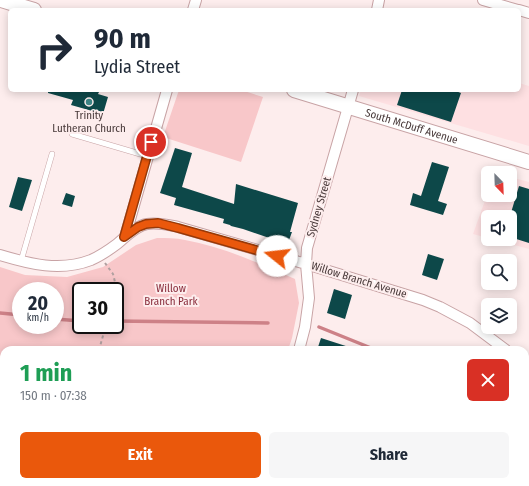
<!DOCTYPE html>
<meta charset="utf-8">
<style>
body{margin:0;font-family:"Fira Sans Condensed",sans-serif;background:#f6f6f7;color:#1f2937;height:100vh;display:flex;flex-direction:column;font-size:15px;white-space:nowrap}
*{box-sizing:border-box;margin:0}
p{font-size:13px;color:#747a83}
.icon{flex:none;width:22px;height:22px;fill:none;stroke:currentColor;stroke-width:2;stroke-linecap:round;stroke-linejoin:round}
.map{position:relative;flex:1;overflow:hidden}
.panel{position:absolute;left:0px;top:346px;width:529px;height:140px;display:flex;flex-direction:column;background:#fff;border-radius:12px 12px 0 0;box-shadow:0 2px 10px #0003}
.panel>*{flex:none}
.guide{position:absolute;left:8px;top:8px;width:513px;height:84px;border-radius:6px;box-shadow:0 2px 10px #0003;background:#fff;color:#1f2937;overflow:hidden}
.needle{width:26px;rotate:157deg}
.fabs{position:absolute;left:481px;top:166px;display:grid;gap:8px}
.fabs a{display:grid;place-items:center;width:36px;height:36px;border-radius:6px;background:#fff;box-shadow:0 2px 10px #0003;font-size:20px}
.speed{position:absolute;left:12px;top:282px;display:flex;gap:8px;font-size:20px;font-weight:700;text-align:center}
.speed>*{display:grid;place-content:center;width:52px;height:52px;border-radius:50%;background:#fff;box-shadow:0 2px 10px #0003;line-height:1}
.speed small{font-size:10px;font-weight:400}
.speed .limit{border:2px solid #111;border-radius:6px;background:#fff;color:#111}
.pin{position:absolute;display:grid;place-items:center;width:34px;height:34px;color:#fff;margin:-17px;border:2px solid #fff;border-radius:50%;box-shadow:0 1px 4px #0007}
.me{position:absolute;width:44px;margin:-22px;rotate:286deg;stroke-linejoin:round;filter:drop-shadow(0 0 3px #0008)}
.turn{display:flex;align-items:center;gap:14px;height:84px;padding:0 20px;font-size:18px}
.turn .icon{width:52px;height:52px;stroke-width:2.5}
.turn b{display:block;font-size:28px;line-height:34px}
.round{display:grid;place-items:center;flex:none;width:42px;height:42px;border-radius:6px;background:#f6f6f7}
.headline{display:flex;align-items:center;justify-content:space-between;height:68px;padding:0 20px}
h1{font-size:24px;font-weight:700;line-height:30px;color:#1e9e55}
.primary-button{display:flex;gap:8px;margin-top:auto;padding:8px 20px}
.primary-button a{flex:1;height:46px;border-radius:6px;background:#ea580c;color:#fff;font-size:16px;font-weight:700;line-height:46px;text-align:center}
.primary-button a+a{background:#f6f6f7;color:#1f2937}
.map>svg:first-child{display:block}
.built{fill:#fee0e2}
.green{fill:#f8c7c9;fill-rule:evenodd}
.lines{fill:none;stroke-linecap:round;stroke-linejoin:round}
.stream{stroke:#cd8187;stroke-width:3.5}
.building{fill:#0d4849}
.service-casing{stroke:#c8a3a5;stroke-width:6}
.minor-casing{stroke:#c8a3a5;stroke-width:12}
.secondary-casing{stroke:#c8a3a5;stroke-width:16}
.path{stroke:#b0a0a0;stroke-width:2;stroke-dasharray:3 3;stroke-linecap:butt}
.service{stroke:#fff;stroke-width:5}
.minor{stroke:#fff;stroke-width:10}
.secondary{stroke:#fff;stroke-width:14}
.route-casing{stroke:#983908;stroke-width:10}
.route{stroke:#ea580c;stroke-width:7}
.poi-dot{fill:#3d8586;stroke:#fdeded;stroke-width:1.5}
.labels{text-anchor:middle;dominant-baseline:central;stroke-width:4;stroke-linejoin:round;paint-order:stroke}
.poi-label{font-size:11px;fill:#483939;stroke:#fdeded}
.street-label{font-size:11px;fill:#483939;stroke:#fdeded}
.park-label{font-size:11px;fill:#892d3c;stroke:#fdeded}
</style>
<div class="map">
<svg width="529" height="486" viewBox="0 0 529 486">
<rect width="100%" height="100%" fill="#fdeded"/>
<path class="built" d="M519,83L529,86V146L359,96L361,90H519Z
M510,177L529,182V249L492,239H510V217H488V238L473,234L488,192V195H510Z"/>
<path class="green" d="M179,90H241L263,97L241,162L163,137Z
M157,238C166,238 176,238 185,240C223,247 259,263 295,279L299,303L292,338L288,350H4V482H246L245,486H0V267L25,275L67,277L103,267L136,245ZM21,291H55V325H21ZM81,291H115V325H81Z"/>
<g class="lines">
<path class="stream" d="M0,313L21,315
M55,319L81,321
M115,321L268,323
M319,327L376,350
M525,401L529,400"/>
</g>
<path class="building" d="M48,90H100L98,94L108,97L103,114L71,105L73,100L48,93Z
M402,90H453L461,93L451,122L397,105Z
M175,148L192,153L182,187L234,204L236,184L298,203L290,232H292L288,243L281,241V242L243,229L231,226L230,225L223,223L224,219L174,205L176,198L160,193Z
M432,162L449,167L438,201L447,204L443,215L410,205L413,193L421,196Z
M18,177L32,180L22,211L9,207Z
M519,186L529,189V243L510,237V216Z
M66,193L75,196L72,207L62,204Z
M428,254L444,259L437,280L422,275Z
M334,289L352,295L345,319L327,313Z
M321,338L352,348L351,350H317Z"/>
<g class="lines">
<g class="service-casing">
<path id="service" d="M72,134L147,156
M21,261L52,154"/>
</g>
<g class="minor-casing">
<path id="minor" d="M483,0L518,10
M193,10L196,0
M377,10L379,0
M519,10L529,13
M125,237L167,90
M0,255C30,264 60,272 91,260C100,256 109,250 117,244C126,237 135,226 147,224C158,222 168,225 178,227L306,264L423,300L440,307L470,323L506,350
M299,350L305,327L309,298L306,264L307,248L353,90
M525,364L529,367
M525,426L529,422
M252,486L253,482
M471,486L474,482"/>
</g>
<g class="secondary-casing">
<g id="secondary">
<path d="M1,0L34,10"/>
<path id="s1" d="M294,90L529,162"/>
</g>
</g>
<path class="path" d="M105,263L113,274L115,282L113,291
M99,350L106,325
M0,446L4,443
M103,482V484L109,486
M144,482L146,483L149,482
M120,486L128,482
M192,486V482"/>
<use href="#service" class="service"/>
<use href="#minor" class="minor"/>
<use href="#secondary" class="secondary"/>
</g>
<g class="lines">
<g class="route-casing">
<path id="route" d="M151,142L124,237L138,227L146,224L158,223L178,228L277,256"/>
</g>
<use href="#route" class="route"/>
</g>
<circle class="poi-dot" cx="89" cy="102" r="4"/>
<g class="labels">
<g class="poi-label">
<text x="89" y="115">Trinity<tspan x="89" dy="13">Lutheran Church</tspan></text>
</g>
<g class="street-label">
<text stroke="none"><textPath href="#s1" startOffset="123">South McDuff Avenue</textPath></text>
<text transform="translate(319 207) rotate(-74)">Sydney Street</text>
<text transform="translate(359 280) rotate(17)">Willow Branch Avenue</text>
</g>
<g class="park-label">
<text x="171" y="288">Willow<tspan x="171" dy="13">Branch Park</tspan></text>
</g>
</g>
</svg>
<div class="fabs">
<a><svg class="needle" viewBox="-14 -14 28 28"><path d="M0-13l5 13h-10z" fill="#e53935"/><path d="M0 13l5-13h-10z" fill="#747a83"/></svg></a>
<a><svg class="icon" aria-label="sound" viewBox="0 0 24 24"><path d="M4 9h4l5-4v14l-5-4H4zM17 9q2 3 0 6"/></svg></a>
<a><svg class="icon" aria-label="search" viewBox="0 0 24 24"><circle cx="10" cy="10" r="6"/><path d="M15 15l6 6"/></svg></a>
<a><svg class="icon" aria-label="layers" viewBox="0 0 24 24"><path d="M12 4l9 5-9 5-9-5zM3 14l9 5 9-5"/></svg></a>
</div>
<div class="speed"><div>20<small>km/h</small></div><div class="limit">30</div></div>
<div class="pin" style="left:151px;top:142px;background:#d93025"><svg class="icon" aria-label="arrive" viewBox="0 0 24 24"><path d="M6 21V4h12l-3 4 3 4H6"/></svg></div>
<svg class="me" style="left:277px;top:256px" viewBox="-20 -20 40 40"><circle r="19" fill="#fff"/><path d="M0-13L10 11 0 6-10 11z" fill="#ea580c"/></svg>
<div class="guide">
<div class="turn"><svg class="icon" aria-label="right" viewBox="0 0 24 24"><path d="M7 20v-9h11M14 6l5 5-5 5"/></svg><div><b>90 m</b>Lydia Street</div></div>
</div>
<section class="panel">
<div class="headline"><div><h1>1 min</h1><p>150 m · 07:38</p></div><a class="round" style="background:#d93025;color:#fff"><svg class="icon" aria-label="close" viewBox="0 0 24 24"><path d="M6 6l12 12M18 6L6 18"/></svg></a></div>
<div class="primary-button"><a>Exit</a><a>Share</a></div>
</section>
</div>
